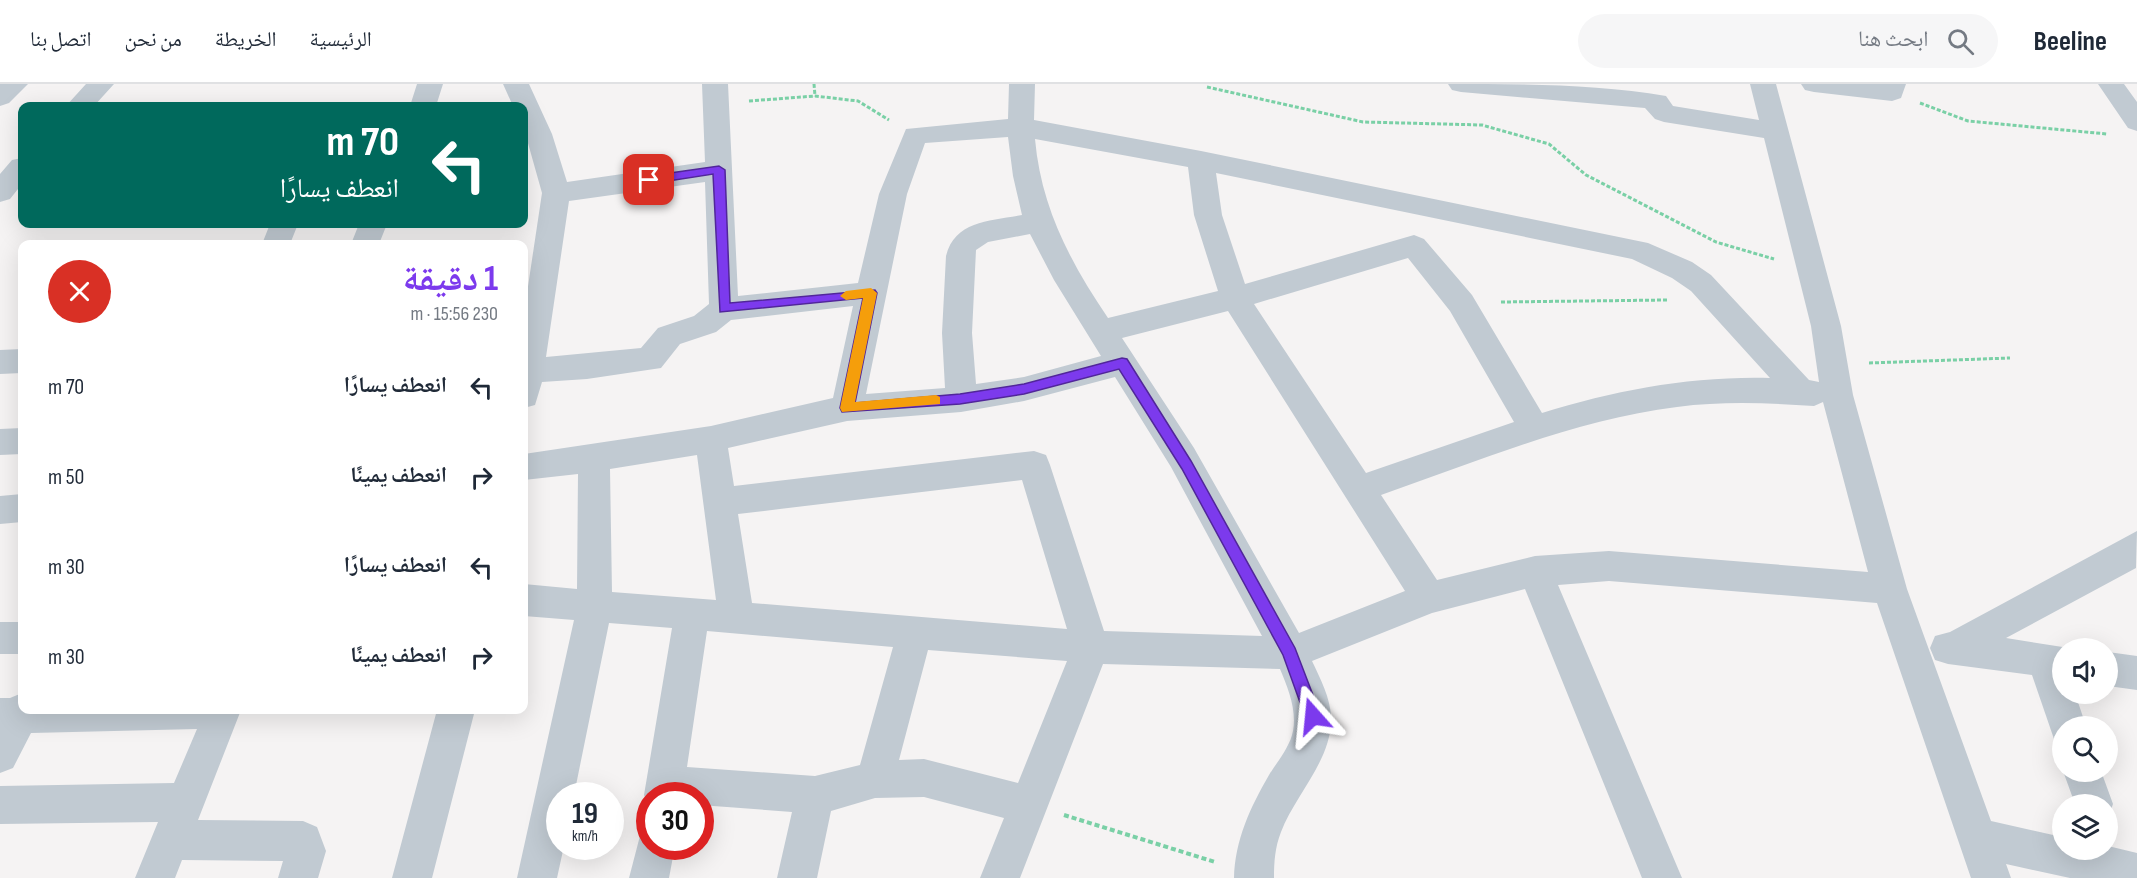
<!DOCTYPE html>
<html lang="ar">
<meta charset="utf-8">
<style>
body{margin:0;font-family:"Sofia Sans Condensed","Noto Naskh Arabic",sans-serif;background:#f6f6f7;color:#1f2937;direction:rtl;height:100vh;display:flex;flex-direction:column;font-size:22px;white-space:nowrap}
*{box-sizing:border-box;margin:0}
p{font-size:20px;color:#747a83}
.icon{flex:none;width:33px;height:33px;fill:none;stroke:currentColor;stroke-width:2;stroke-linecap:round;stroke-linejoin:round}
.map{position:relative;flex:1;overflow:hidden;direction:ltr}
.details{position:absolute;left:18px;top:156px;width:510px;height:474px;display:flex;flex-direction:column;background:#fff;border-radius:12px;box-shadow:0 6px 24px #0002;direction:rtl}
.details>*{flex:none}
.hud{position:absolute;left:18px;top:18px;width:510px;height:126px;border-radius:12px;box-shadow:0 6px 24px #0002;direction:rtl;background:#00695c;color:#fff;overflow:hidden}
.fabs{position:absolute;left:2052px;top:554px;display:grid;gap:12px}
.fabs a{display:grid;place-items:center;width:66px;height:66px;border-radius:50%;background:#fff;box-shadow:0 6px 24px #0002;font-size:30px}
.speed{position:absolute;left:546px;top:698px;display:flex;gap:12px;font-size:30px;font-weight:700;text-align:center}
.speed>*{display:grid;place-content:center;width:78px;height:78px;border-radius:50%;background:#fff;box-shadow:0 6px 24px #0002;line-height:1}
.speed small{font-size:15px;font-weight:400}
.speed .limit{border:9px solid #d22;background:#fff;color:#111}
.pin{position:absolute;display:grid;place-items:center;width:51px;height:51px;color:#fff;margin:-26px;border-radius:12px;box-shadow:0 3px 9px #0006}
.me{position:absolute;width:66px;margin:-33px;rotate:342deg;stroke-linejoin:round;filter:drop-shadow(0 0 4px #0008)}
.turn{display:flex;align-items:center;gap:21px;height:126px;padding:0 30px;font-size:27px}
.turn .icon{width:78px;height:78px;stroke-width:2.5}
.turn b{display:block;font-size:42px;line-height:51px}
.round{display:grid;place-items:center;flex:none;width:63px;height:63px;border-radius:32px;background:#f6f6f7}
.headline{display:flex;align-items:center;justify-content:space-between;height:102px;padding:0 30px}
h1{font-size:36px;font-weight:700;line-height:45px;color:#7c3aed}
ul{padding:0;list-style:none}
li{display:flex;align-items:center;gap:18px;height:90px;padding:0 30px}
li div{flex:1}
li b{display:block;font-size:22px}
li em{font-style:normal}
header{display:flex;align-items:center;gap:36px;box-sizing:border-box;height:84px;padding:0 30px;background:#fff;border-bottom:2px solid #e0e1e3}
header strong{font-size:28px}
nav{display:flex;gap:33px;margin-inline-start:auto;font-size:21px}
.search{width:420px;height:54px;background:#f6f6f7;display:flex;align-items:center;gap:15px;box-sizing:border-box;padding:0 21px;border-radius:33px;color:#747a83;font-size:22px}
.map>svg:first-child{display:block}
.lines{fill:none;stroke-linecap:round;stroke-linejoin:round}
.path-far1{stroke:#7ad0a6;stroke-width:3;stroke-dasharray:4 2;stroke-linecap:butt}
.path{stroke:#7ad0a6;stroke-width:4;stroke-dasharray:5 3;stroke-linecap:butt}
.minor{fill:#c1cad2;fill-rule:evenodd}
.route{fill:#7c3aed;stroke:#51269a;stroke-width:1.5}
.slow{fill:#f59e0b}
</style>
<header>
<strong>Beeline</strong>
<div class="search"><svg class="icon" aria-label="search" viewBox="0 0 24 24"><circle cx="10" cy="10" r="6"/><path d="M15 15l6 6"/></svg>ابحث هنا</div>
<nav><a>الرئيسية</a><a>الخريطة</a><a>من نحن</a><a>اتصل بنا</a></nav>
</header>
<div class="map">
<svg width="2137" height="794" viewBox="0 0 2137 794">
<rect width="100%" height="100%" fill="#f5f3f3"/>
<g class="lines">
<path class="path-far1" d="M814,0L815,12
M1207,3L1363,38L1482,41L1549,60L1586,91L1716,158L1774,175
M749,17L815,12L858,17L889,36
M1920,19L1968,37L2107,50
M1501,218L1667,216
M1869,279L2010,274"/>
<path class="path" d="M1064,731L1215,778"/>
<path class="minor" d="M0,0H28L9,19L0,22Z
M86,0H114L94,22H66Z
M417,0H443L436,22H410Z
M503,0H529L552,50L567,98L705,78L702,0H728L738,212L858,199L879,110L906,45L1008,35L1009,0H1035L1034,36L1201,67L1648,159L1692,178L1711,191L1809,296L1819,298L1811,242L1764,54L1664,38L1655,35L1645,24L1461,8L1452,6L1448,0C1519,0 1597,0 1666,12L1673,22L1759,36L1750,0H1776L1841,242L1853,311L1907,505L1991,737L2062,753V765H2108V762L2137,769V794H2070L2006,780L2011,794H1971L1877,519L1609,497L1558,501L1682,794H1642L1525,505L1432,529L1312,577C1320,594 1331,615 1331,634C1332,676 1295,711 1281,748C1275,763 1274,778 1274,794H1234C1235,756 1250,724 1269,691C1277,678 1290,663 1293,647C1297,626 1288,604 1280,585L1103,580L1020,794H980L1004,734L924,713L875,714L831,727L817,794H777L792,728L700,721V711H650L649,724L644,711L672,544L609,539L574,711H560V762H564L557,794H517L574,536L524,532V500L577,505L578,390L524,396V370L711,342L833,314L853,222L731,236L716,248L680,260L661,284L587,295L542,298L535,321L524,324V229L542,109L524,45V22H513ZM1008,53L1013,92L1022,131C991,137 955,136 946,172L942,249L945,304L866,310L907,110L925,59ZM1035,55L1188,83L1194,131L1218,207L1108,234C1070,178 1041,123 1035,55ZM1216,89L1632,175L1672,194L1691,207L1770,294C1691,292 1617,306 1542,329L1472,211L1424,155L1414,151L1245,200L1222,131ZM705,98L709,220L694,232L658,244L641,264L546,273L569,117ZM1030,150L1054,196L1101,272L1024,293L976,300L972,249L976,166L988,158ZM1408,174L1450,227L1514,338L1366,389L1254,220ZM1228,227L1405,507L1299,549L1194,364L1122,254ZM1115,293L1171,383L1262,552L1104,547L1050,381L1046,371L1034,367L734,402L728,364L847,337L961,328L1024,317ZM1823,318L1868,488L1609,467L1535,472L1437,496L1381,411C1478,377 1575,336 1677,323C1723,317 1769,319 1814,322ZM697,371L716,516L612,508L610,385ZM1022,396L1067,545L752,519L738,430ZM707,547L893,563L860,681L815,692L687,683ZM928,566L1067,577L1018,699L924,675L899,676Z
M1801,0H1906L1901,14L1892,17L1814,8L1805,6Z
M2098,0H2124L2137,18V47L2128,44Z
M22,74V100L10,115L0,118V90L12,76Z
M270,140H298L290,160H262Z
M359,140H387L379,160H351Z
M22,265V289L0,290V266Z
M22,344V370L0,371V345Z
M22,410V438L0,440V412Z
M2137,447L2136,484L2006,554L2069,564H2062V609H2075L2086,642H2062V658L2054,655L2032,591L1948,580L1935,576L1930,564L1935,552L1950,548Z
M0,538H22V570H0Z
M2108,568L2137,572V606L2108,602Z
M22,609V626H241L198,736L303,737L317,743L326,767L318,794H278L283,777L182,776L175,794H135L158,738L0,740V702L174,699L197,645L31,649L13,684L0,689V614H10Z
M437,626H475L432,794H392Z
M2063,687H2101L2113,720L2108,734V720H2075Z
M650,744V762H675L669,794H629L641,748Z"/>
</g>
<path class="route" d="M719,82L725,86L730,219L875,206L877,209L855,319L960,310L1024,300L1122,274L1127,275L1191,377L1295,564L1321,632L1318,638L1313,640L1307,638L1283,571L1182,385L1119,285L1024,310L960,320L842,328L840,324L863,214L720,228L713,90L649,100L644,96L649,92Z"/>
<path class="slow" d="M871,204L877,209L855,318L936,311L940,313V320L842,328L840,324L863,214L846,216L840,212L846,207Z"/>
</svg>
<div class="fabs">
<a><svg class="icon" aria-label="sound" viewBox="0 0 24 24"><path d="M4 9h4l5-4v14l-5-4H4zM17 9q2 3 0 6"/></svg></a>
<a><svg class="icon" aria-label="search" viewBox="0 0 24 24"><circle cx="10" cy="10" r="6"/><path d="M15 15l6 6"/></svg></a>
<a><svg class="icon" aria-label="layers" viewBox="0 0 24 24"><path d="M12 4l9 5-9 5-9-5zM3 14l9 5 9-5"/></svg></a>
</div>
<div class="speed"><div>19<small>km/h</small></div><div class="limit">30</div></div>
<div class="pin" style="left:649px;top:96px;background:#d93025"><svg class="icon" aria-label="arrive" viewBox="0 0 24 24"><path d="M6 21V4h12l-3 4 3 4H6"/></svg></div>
<svg class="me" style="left:1313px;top:632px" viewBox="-20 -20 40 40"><path d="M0-17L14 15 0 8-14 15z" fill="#7c3aed" stroke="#fff" stroke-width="4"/></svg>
<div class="hud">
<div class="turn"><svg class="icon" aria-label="left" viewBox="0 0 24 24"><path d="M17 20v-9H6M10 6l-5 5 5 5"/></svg><div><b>70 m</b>انعطف يسارًا</div></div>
</div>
<section class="details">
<div class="headline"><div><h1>1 دقيقة</h1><p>230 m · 15:56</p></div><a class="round" style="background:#d93025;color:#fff"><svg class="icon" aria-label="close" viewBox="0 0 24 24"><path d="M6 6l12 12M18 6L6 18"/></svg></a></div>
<ul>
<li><svg class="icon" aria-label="left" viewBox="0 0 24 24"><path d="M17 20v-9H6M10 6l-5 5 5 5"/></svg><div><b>انعطف يسارًا</b></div><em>70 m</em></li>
<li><svg class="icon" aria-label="right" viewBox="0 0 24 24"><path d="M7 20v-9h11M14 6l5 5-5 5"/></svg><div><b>انعطف يمينًا</b></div><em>50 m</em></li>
<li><svg class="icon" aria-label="left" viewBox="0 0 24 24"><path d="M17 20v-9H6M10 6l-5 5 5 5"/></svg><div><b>انعطف يسارًا</b></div><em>30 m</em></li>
<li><svg class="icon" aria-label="right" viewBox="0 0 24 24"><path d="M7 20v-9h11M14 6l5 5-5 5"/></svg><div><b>انعطف يمينًا</b></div><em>30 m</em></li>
</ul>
</section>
</div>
